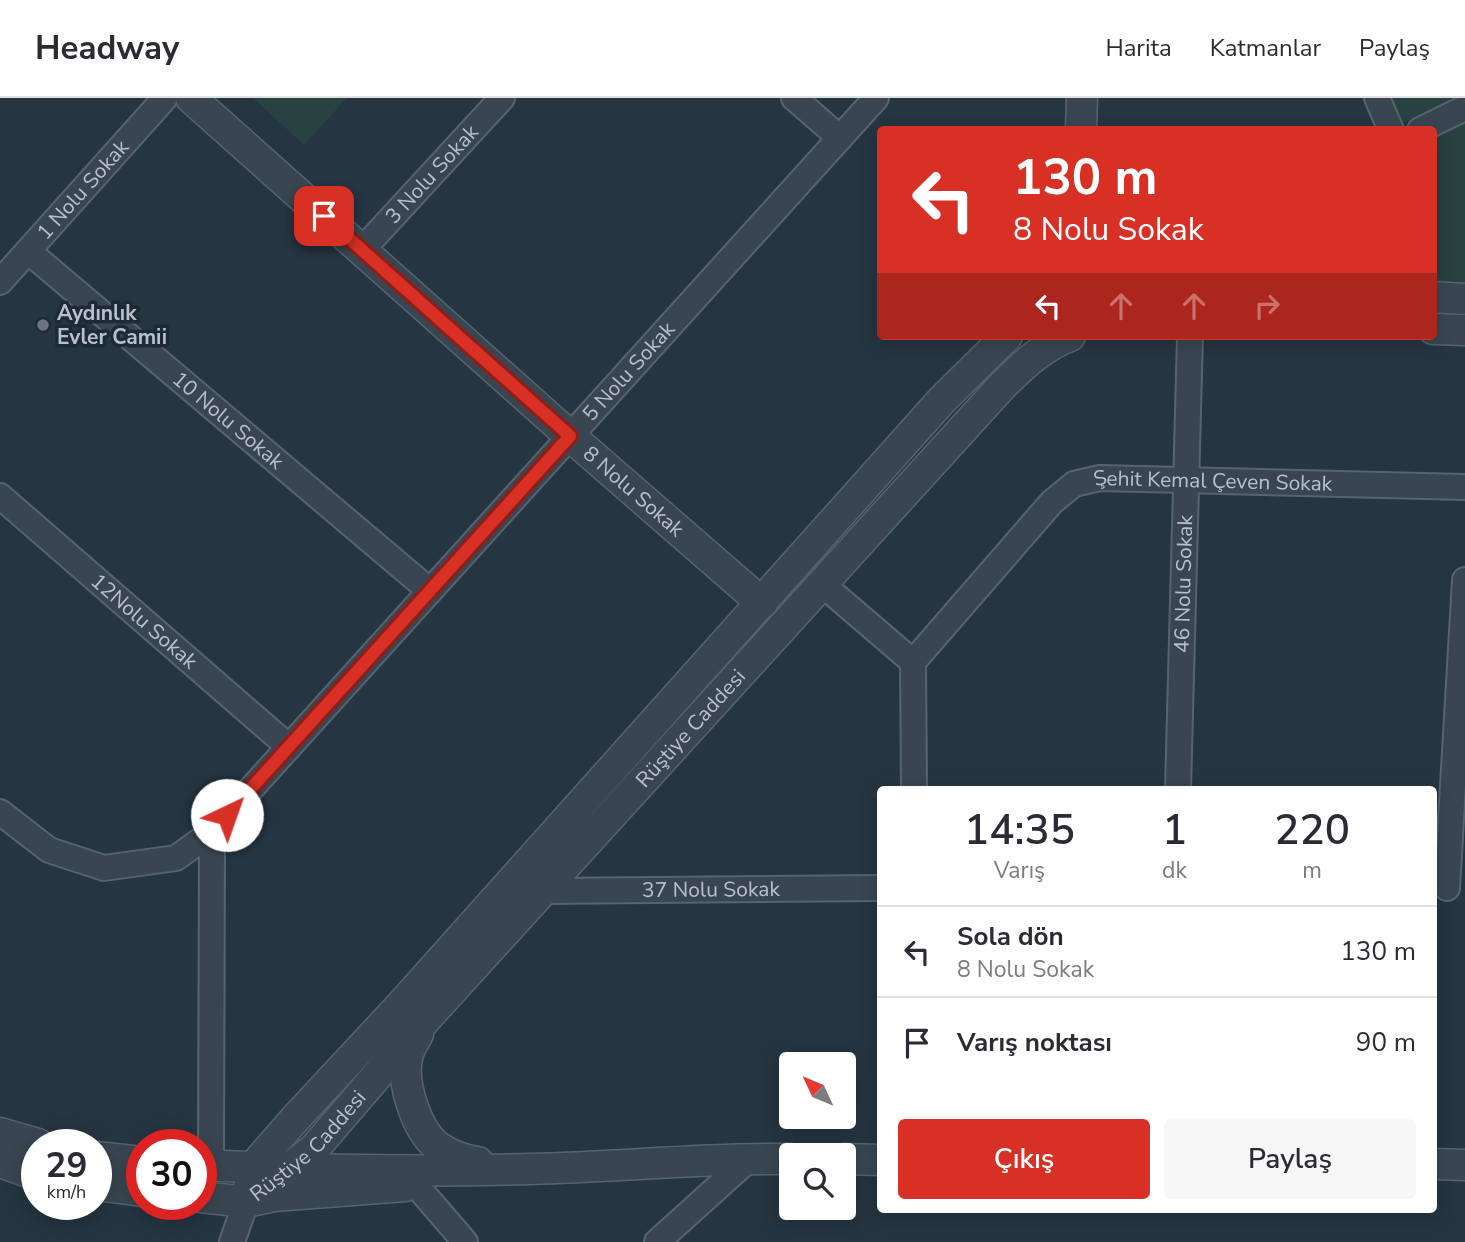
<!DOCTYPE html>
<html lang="tr">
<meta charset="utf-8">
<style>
body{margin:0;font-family:"Nunito Sans",sans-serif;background:#f7f7f7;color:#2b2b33;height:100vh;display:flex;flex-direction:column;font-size:26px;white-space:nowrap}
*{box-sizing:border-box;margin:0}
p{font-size:23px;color:#7c7c81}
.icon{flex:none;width:38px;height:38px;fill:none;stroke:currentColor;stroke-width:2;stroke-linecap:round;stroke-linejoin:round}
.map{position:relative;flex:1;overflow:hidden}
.side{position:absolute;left:877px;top:688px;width:560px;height:427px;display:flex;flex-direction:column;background:#fff;border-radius:7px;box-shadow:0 4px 18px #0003}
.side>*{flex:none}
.hud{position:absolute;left:877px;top:28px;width:560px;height:214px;border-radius:7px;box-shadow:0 4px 18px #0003;background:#d93025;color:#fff;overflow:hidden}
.needle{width:46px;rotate:314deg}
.buttons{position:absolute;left:779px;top:954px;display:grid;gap:14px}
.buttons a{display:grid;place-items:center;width:77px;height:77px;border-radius:7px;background:#fff;box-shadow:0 4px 18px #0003;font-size:35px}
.speed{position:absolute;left:21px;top:1031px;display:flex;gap:14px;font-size:35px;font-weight:700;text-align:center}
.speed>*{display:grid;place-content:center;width:91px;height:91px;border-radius:50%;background:#fff;box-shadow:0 4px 18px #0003;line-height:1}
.speed small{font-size:18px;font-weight:400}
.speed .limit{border:10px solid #d22;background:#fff;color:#111}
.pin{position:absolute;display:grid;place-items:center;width:60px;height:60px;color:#fff;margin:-30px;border-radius:14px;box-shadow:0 4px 10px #0006}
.me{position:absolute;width:77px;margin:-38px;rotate:42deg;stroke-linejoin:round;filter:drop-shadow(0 0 5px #0008)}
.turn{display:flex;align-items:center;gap:24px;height:147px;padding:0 21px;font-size:32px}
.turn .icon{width:91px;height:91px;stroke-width:2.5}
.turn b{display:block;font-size:49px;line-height:60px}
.lanes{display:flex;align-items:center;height:66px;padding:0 21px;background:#0003;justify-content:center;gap:35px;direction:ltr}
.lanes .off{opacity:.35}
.eta{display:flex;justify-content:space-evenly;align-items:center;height:119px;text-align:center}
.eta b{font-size:42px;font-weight:600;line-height:49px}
.cta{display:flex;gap:14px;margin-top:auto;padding:14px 21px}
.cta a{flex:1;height:80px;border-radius:7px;background:#d93025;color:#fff;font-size:28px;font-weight:600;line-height:80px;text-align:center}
.cta a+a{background:#f7f7f7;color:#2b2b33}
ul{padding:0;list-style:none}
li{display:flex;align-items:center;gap:21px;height:91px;padding:0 21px;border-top:2px solid #e1e1e2}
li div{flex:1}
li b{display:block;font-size:26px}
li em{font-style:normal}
header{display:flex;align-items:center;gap:42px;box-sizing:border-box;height:98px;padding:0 35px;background:#fff;border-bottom:2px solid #e1e1e2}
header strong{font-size:33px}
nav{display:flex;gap:38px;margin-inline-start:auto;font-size:24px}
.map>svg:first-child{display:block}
.green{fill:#274241}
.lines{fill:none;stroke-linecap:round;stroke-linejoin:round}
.minor-casing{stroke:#57646e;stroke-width:28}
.tertiary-casing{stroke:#57646e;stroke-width:33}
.minor{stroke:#394651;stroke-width:24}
.tertiary{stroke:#394651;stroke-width:30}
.route-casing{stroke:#8d1f18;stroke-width:18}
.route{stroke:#d93025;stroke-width:12}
.worship-dot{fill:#6b7280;stroke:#1e2b36;stroke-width:2.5}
.labels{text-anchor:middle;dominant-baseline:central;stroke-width:7;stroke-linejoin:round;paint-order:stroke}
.street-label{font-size:21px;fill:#b6c1cb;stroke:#1e2b36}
.poi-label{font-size:21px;font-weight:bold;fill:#b6c1cb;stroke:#1e2b36;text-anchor:start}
</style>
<header>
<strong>Headway</strong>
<nav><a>Harita</a><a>Katmanlar</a><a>Paylaş</a></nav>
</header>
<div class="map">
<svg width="1465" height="1144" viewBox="0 0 1465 1144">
<rect width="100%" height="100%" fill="#253541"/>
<path class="green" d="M253,0H347L304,47Z
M1391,0H1450L1452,4L1403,25Z
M1465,23V192L1433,188V38Z"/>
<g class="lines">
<g class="minor-casing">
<g id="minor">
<path d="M794,0L840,40"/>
<path d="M1377,0L1391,32"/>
<path d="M1420,32L1465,10"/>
<path id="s1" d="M362,152L502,0"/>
<path id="s2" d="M28,153L430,493"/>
<path id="s3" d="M0,184L165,0"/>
<path id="s4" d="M0,398L289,649"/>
<path d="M822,486L913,564L914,691"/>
<path id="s5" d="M913,564L1052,404L1074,386L1100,380L1465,389"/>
<path id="s6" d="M1178,691L1190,238"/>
<path id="s7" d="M0,714L49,752L104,770L176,760L212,734L876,0"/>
<path d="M1447,790L1465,482"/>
<path id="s8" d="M543,793L880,790"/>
<path d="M211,1067L212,734"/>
<path d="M416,1087L465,1144"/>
<path d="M232,1144L246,1104"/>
<path d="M657,1144L750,1060"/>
</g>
</g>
<g class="tertiary-casing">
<g id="tertiary">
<path id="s9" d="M191,0L570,338L762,505"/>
<path d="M1081,32L1082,0"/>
<path d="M1433,199L1465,201"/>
<path d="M1433,231L1465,232"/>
<path d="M418,936C415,942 410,949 408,956C400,982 416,1031 437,1048C449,1057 463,1062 478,1064"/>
<path d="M0,1035L38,1046"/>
<path d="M96,1059L142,1064"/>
<path d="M844,1061L880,1062"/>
<path d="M0,1064L37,1077"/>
<path d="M1433,1066L1465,1067"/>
<path d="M201,1067C311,1072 421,1074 531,1071C618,1069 704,1060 791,1061"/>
<path d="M96,1087L142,1093"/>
<path d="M201,1099L246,1104L274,1098L405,1088"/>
<path id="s10" d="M246,1104L314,1051L424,923L1002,288C1023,267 1042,249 1070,238"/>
<path d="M246,1104L253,1069L294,1022L403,905L942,302L1007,238"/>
</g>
</g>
<use href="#minor" class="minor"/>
<use href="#tertiary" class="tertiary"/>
</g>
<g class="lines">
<g class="route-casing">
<path id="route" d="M227,717L570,338L324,118"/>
</g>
<use href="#route" class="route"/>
</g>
<circle class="worship-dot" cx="43" cy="227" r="7"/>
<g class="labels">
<g class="street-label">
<text stroke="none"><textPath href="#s1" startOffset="103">3 Nolu Sokak</textPath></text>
<text stroke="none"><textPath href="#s3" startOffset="124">1 Nolu Sokak</textPath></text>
<text stroke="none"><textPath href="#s7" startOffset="858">5 Nolu Sokak</textPath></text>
<text stroke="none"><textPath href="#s2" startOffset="262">10 Nolu Sokak</textPath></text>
<text stroke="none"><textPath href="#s5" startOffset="380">Şehit Kemal Çeven Sokak</textPath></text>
<text stroke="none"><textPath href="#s9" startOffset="592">8 Nolu Sokak</textPath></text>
<text stroke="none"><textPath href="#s6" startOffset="205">46 Nolu Sokak</textPath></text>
<text stroke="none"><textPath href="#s4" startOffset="191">12Nolu Sokak</textPath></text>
<text stroke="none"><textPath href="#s10" startOffset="651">Rüştiye Caddesi</textPath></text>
<text stroke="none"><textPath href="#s8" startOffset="168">37 Nolu Sokak</textPath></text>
<text stroke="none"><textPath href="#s10" startOffset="84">Rüştiye Caddesi</textPath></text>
</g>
<g class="poi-label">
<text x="57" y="215">Aydınlık<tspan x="57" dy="24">Evler Camii</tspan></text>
</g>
</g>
</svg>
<div class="buttons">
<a><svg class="needle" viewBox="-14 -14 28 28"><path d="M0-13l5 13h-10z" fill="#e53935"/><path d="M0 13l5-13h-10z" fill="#7c7c81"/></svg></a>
<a><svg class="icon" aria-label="search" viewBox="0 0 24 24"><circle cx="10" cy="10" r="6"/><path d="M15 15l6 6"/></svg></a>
</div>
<div class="speed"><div>29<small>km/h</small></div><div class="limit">30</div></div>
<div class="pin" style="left:324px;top:118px;background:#d93025"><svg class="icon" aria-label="arrive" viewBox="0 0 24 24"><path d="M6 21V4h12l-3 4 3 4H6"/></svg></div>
<svg class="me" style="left:227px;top:717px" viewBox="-20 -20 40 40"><circle r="19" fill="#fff"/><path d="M0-13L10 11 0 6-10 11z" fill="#d93025"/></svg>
<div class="hud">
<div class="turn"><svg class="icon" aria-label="left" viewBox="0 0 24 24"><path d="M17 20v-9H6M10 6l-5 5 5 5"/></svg><div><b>130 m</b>8 Nolu Sokak</div></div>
<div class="lanes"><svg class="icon" aria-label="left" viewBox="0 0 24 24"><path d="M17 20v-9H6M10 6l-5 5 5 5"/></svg><svg class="icon off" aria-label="ahead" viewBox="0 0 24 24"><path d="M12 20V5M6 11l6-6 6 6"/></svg><svg class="icon off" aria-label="ahead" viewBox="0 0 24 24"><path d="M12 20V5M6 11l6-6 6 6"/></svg><svg class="icon off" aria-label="right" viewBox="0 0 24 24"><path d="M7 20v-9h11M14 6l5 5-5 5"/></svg></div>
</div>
<section class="side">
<div class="eta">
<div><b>14:35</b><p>Varış</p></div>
<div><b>1</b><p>dk</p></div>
<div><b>220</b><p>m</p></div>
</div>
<ul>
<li><svg class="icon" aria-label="left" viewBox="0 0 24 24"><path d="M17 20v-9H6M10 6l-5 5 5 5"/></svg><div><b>Sola dön</b><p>8 Nolu Sokak</p></div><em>130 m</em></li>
<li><svg class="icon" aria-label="arrive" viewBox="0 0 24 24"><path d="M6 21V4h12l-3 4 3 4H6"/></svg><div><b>Varış noktası</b></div><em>90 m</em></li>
</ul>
<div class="cta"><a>Çıkış</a><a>Paylaş</a></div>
</section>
</div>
